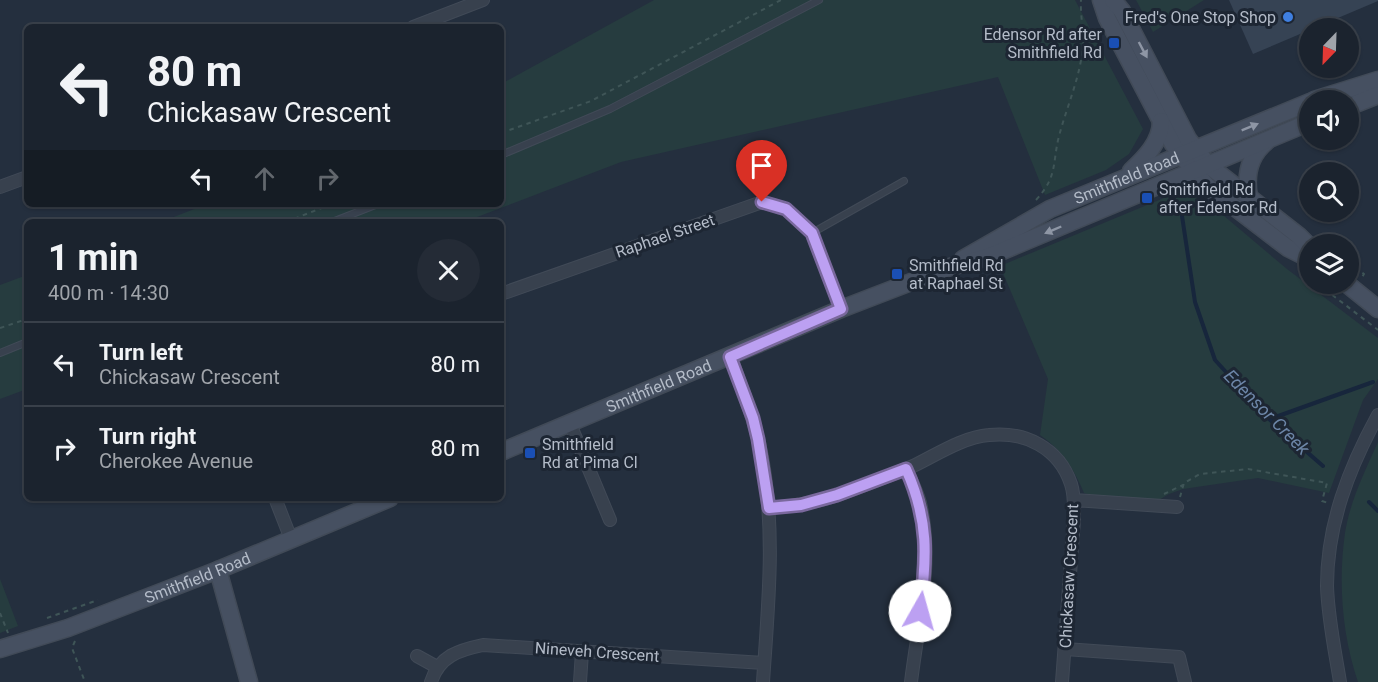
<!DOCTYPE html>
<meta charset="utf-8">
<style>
body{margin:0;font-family:Roboto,sans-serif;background:#242b36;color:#f1f3f6;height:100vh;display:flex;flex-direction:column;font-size:22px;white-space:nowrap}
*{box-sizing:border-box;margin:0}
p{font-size:20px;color:#a0a4aa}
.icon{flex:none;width:33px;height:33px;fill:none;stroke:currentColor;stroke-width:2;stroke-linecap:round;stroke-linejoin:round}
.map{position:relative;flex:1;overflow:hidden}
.details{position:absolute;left:24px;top:219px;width:480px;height:282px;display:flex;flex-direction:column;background:#1b232e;border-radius:9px;box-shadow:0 2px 4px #0004,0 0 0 2px #39404a}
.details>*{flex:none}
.hud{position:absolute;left:24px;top:24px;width:480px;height:183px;border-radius:9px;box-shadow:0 2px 4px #0004,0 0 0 2px #39404a;background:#1b232e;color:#f1f3f6;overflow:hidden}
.needle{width:39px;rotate:203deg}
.fabs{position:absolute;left:1299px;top:18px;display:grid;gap:12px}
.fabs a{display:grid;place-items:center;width:60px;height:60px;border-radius:50%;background:#1b232e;box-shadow:0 2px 4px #0004,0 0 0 2px #39404a;font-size:30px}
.pin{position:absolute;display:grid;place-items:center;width:51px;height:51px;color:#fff;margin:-62px -26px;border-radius:50% 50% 50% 0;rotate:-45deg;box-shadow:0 0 6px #0007}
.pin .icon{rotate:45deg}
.me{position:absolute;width:66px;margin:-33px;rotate:7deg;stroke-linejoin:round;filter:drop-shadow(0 0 4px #0008)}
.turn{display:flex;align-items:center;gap:21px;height:126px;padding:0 24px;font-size:27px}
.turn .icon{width:78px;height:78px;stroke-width:2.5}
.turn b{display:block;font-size:42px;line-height:51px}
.lanes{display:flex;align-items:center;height:57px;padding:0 24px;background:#0003;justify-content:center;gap:30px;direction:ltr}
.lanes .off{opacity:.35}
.round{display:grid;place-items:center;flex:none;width:63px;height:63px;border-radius:32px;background:#242b36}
.overview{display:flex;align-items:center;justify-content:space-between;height:102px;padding:0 24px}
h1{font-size:36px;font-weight:700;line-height:45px}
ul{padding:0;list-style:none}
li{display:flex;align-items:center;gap:18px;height:84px;padding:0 24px;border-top:2px solid #39404a}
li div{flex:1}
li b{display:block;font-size:22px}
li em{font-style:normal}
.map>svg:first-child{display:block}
.green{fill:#263c3f}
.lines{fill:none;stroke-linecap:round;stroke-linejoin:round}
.stream{stroke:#17263c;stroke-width:4}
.building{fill:#364354}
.lane-casing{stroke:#414a57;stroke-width:8}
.street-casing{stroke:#414a57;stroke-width:14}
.secondary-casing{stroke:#414a57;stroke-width:19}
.path{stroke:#3f5557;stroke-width:2;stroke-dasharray:4.5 4.5;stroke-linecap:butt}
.lane{stroke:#38414e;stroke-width:6}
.street{stroke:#38414e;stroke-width:12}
.secondary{stroke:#465061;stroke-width:16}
.oneway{fill:#8e96a5}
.route-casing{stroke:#7a689d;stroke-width:15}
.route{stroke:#bca0f2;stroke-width:10}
.shop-dot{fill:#3f7fe0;stroke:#1d2633;stroke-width:2}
.transit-dot{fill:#1a4fb4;stroke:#1d2633;stroke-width:2}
.labels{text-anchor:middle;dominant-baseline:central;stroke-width:6;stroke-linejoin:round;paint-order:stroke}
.poi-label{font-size:16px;fill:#b4bcc9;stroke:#1d2633;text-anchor:start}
.street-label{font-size:16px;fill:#b4bcc9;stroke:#1d2633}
.water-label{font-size:18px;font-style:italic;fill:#6d86a8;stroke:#1d2633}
</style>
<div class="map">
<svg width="1378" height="682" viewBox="0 0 1378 682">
<rect width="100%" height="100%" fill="#242f3e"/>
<path class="green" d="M654,0H1075L1143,129L1129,154L1106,170L1045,195L998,77L621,162L464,222H161L207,204H501V84Z
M1136,0H1204L1153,32Z
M1176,193L1199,197L1217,210L1287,269L1378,338V379L1363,400L1329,493L1258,478L1183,489L1169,494L1157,501L1090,495L1084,493C1074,469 1062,450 1040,435L1048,379L1000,266Z
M27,275V389L0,399V285Z
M1378,442V682H1358C1342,635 1338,582 1345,533C1350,501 1365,471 1378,442Z
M0,579L18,626L0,633Z"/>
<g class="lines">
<path class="stream" d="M1182,216L1195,302L1215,360L1269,419L1323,466
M1270,419L1373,382
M1369,502L1378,511"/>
</g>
<path class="building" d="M1229,0H1378V1L1253,54Z"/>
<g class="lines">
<g class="lane-casing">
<path id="lane" d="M501,155L610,109L819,0
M332,222L378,204
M812,233L904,181
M0,353L27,342"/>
</g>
<g class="street-casing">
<path id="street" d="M413,27L483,0
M0,187L27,177
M501,294L762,202L786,209L812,233L841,309
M731,357C742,390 756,423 762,457C776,534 768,606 763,682
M570,424L610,520
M906,469C911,480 917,491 920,503C934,561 918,624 911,682
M275,498L291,539
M1074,500L1177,507
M769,508C794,506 817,503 841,494C865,485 889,476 913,466C936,455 963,437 989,435C1025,431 1059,448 1071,484C1075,496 1074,508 1074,520L1062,682
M1065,649L1179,657L1185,682
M417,656L437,667
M431,682C439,656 459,650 483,645L764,663
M580,682L582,652
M1340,682C1335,651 1328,618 1327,586C1327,524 1349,468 1378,415"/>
</g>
<g class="secondary-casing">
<g id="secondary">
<path d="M1101,0L1107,18L1173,144L1194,171L1207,186L1288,248L1310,259"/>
<path d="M1113,0L1122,11L1188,139L1208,165L1299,236L1310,247"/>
<path d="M1314,100L1378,80"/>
<path d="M1348,107L1378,95"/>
<path d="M1131,171C1145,158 1161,142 1161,121"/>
<path d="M1249,197C1245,175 1249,156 1266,142"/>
<path id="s1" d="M963,259L1050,209L1310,102"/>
<path d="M1347,284L1378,309"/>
<path id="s2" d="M501,452L841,309L950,267L988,257L1310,122"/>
<path d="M218,570L249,682"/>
<path id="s3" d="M0,649L68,628L218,570L390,498"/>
</g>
</g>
<path class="path" d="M501,133L591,101L781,0
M1036,200C1058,176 1052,164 1059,136C1067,106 1080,78 1083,46C1084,31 1080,15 1081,0
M286,222L332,204
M1348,262L1364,274L1362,277
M1302,272L1310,277
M1318,284L1378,330
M0,328L27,319
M1164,494L1183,485
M1180,497L1184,483L1200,474L1248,469L1327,483L1322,501L1328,503
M0,613L8,633
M47,618L98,600
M75,641L72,648L85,682"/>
<use href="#lane" class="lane"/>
<use href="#street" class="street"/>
<use href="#secondary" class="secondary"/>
</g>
<defs><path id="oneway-solid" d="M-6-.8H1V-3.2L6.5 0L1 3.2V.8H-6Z" transform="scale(1.5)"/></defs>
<g class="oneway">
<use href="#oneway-solid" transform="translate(1143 50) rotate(62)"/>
<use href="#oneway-solid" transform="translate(1250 127) rotate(-22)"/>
<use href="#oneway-solid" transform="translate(1053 230) rotate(157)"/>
</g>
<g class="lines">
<g class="route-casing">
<path id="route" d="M762,202L786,209L812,233L841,309L730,357L753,418L758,439L769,508L801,505L837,495L906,469C929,520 927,557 920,611"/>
</g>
<use href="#route" class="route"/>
</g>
<circle class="shop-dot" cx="1288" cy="17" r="6"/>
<g class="transit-dot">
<rect x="1108" y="37" width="12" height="12" rx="3"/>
<rect x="1141" y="192" width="12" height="12" rx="3"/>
<rect x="891" y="268" width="12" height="12" rx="3"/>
<rect x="524" y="447" width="12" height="12" rx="3"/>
</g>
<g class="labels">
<g class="poi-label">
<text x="1276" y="17" text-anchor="end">Fred's One Stop Shop</text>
<text x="1102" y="34" text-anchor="end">Edensor Rd after<tspan x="1102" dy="18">Smithfield Rd</tspan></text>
<text x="1159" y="189">Smithfield Rd<tspan x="1159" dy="18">after Edensor Rd</tspan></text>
<text x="909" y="265">Smithfield Rd<tspan x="909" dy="18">at Raphael St</tspan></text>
<text x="542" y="444">Smithfield<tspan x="542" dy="18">Rd at Pima Cl</tspan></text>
</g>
<g class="street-label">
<text stroke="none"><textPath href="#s1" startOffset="183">Smithfield Road</textPath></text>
<text transform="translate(665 236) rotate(-19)">Raphael Street</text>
<text stroke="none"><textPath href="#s2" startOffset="171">Smithfield Road</textPath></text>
<text transform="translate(1069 576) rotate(-87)">Chickasaw Crescent</text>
<text stroke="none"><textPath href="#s3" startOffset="210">Smithfield Road</textPath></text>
<text transform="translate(597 652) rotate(4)">Nineveh Crescent</text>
</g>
<g class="water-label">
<text transform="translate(1267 412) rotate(45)">Edensor Creek</text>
</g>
</g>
</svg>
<div class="fabs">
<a><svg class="needle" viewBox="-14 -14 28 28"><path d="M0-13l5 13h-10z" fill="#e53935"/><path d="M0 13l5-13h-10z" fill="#a0a4aa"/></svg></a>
<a><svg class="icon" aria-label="sound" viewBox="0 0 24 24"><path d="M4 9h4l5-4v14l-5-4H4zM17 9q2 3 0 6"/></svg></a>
<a><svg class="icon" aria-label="search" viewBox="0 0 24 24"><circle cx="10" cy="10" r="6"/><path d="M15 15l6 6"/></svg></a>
<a><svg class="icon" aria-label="layers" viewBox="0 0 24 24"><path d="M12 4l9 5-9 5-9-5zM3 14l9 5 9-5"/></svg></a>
</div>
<div class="pin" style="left:762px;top:202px;background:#d93025"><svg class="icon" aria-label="arrive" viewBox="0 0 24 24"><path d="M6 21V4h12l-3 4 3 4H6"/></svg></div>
<svg class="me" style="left:920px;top:611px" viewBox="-20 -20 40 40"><circle r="19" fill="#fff"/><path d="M0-13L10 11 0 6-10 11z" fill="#bca0f2"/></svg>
<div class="hud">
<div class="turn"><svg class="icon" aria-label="left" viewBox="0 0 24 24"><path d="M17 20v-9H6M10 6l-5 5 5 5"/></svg><div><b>80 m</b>Chickasaw Crescent</div></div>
<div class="lanes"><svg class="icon" aria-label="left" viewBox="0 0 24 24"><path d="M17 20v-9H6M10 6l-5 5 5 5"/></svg><svg class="icon off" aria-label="ahead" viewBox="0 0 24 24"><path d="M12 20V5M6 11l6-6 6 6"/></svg><svg class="icon off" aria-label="right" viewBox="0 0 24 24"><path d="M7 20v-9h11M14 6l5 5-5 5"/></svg></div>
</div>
<section class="details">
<div class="overview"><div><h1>1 min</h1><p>400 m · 14:30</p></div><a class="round"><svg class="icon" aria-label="close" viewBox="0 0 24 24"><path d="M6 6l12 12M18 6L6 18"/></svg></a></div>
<ul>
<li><svg class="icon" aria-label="left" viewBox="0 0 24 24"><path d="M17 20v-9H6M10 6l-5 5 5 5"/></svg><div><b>Turn left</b><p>Chickasaw Crescent</p></div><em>80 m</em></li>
<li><svg class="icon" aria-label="right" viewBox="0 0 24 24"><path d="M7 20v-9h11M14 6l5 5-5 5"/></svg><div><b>Turn right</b><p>Cherokee Avenue</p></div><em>80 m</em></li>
</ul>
</section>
</div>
